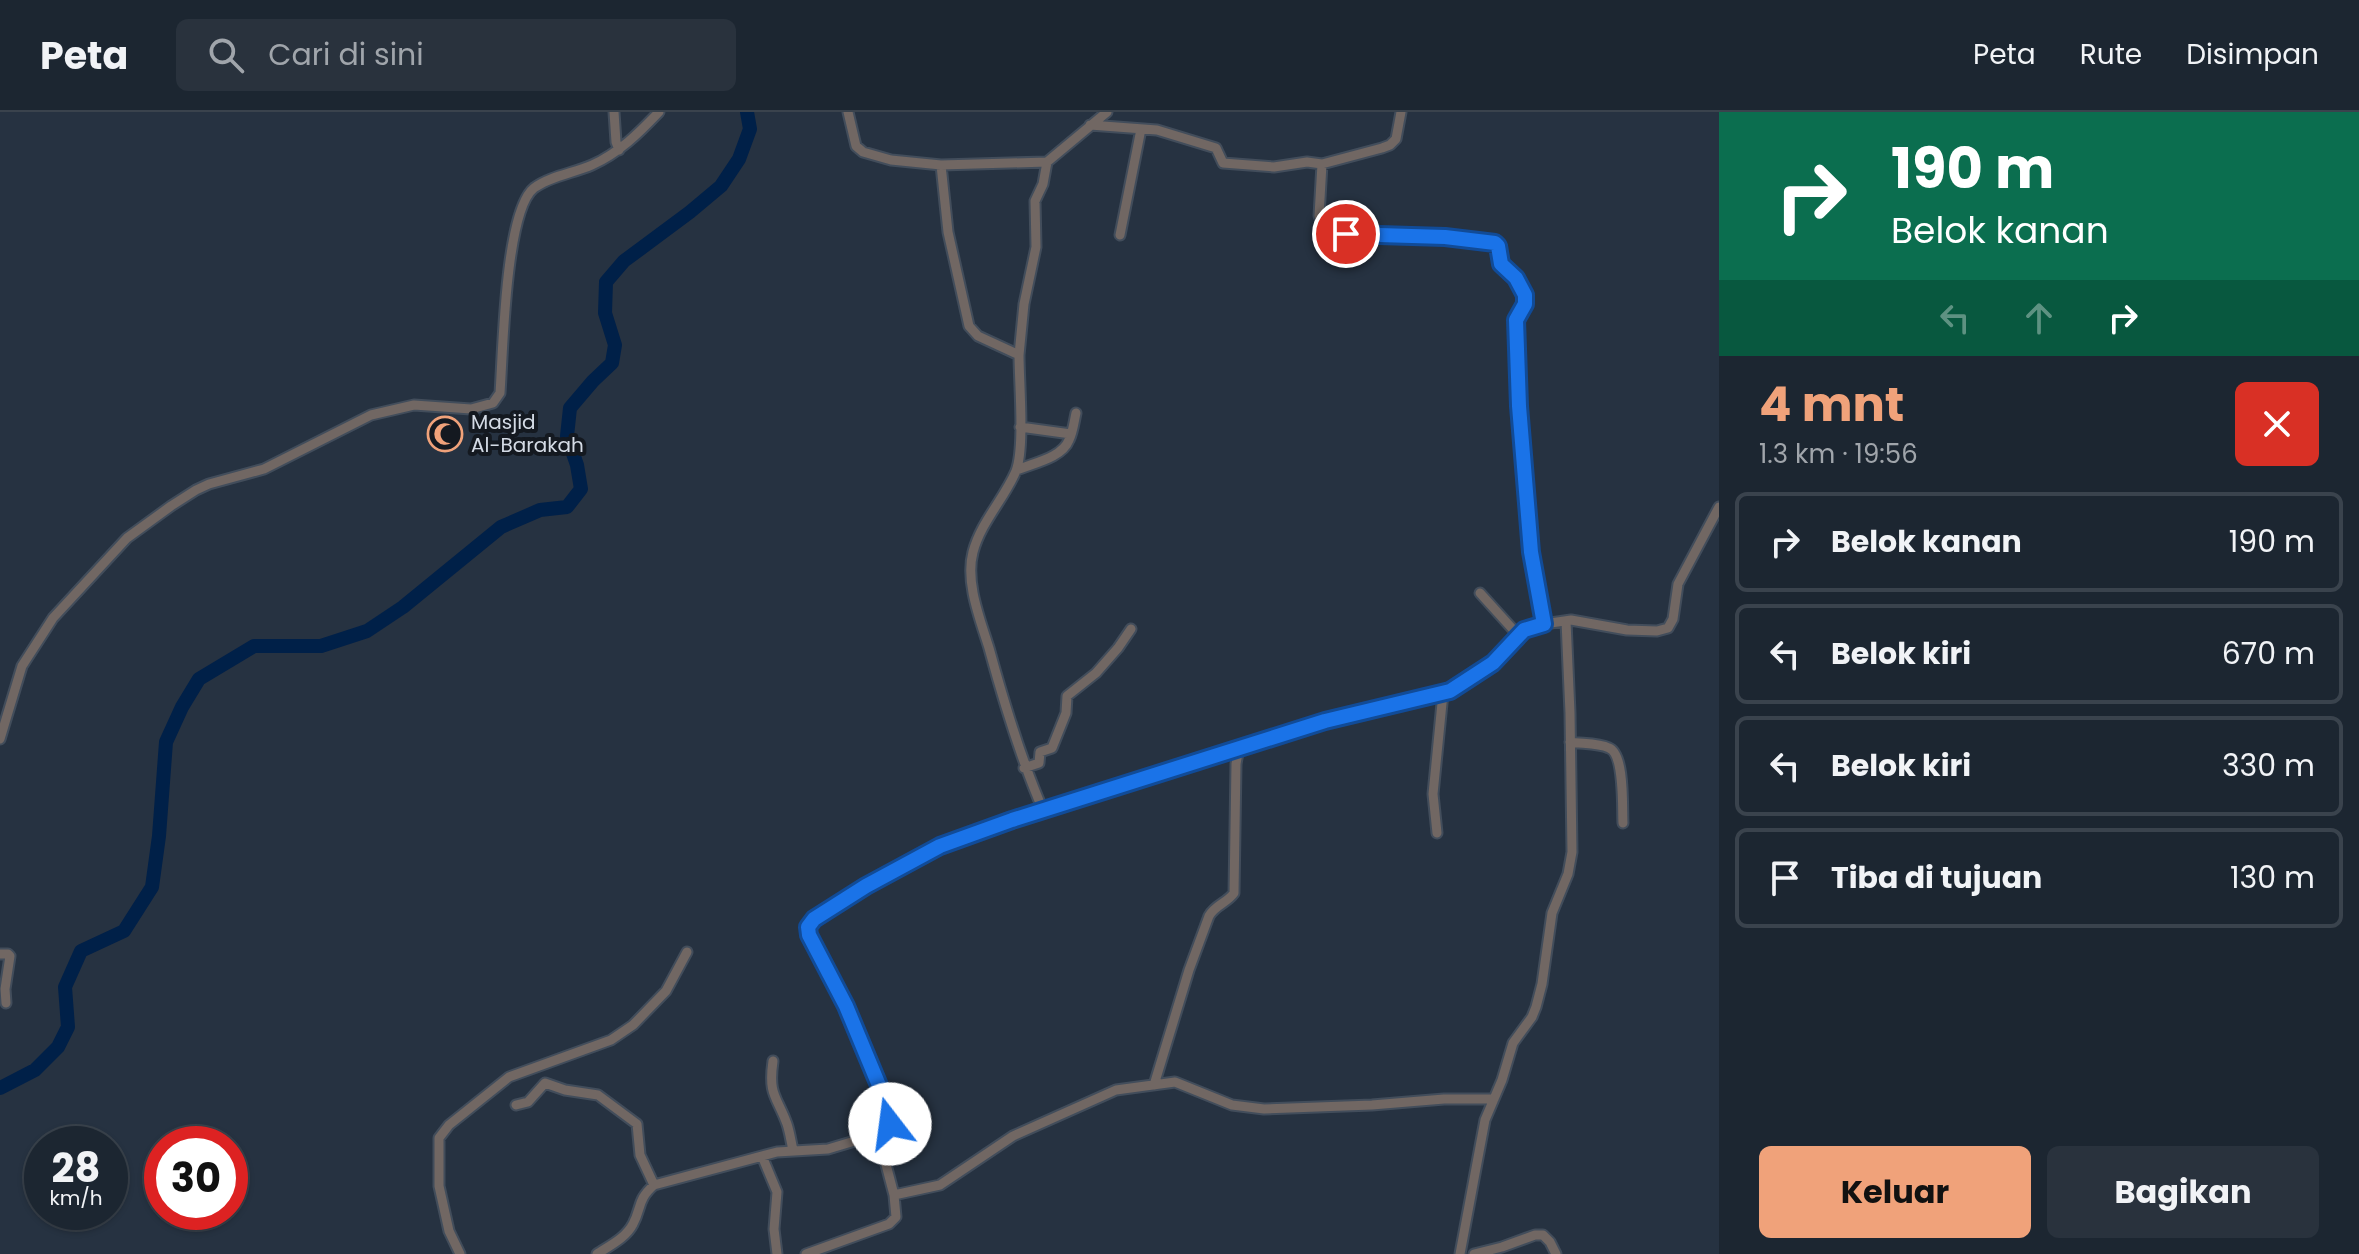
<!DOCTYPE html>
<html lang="id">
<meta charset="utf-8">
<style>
body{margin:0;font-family:Poppins,sans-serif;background:#29323d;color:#f1f3f6;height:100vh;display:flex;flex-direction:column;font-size:30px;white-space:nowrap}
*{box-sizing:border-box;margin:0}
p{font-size:26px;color:#a0a5ab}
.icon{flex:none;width:44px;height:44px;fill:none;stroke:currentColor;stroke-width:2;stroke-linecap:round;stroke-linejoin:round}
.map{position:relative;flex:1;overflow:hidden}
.panel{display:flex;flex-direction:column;background:#1c2631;width:640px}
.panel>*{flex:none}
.guide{background:#0b6e4f;color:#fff;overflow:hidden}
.speed{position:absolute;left:24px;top:1014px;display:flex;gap:16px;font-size:40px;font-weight:700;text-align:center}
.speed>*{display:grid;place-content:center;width:104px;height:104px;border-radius:50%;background:#1c2631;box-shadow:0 2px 6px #0004,0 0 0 2px #3a434d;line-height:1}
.speed small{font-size:20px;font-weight:400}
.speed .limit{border:12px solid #d22;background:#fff;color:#111}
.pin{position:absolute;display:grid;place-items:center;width:68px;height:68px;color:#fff;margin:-34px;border:4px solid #fff;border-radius:50%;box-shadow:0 2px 8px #0007}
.me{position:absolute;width:88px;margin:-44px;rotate:345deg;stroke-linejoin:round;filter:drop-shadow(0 0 6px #0008)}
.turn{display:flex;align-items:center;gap:28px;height:168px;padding:0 40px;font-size:36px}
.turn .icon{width:104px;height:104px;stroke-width:2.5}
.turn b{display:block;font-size:56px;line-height:68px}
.lanes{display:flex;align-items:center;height:76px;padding:0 40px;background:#0003;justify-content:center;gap:40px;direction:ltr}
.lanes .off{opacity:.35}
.round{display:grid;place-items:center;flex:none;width:84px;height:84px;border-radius:12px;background:#29323d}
.summary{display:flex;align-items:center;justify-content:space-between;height:136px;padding:0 40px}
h1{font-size:48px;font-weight:700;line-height:60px;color:#f0a27a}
.button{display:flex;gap:16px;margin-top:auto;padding:16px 40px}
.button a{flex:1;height:92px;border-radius:12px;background:#f0a27a;color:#111;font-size:32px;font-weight:700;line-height:92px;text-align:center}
.button a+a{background:#29323d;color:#f1f3f6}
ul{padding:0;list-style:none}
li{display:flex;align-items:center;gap:24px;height:100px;margin:0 16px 12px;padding:0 24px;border:4px solid #3a434d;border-radius:12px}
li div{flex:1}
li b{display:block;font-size:30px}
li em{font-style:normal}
header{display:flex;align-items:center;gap:48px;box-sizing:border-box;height:112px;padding:0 40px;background:#1c2631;border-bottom:2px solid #3a434d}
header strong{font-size:38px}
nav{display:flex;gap:44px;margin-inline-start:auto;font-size:28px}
.search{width:560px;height:72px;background:#29323d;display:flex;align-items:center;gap:20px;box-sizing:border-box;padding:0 28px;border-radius:12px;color:#a0a5ab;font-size:30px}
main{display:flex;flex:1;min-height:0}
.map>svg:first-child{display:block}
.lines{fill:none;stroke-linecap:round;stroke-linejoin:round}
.river{stroke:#002048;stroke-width:14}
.street-casing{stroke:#424d5b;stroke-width:13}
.street{stroke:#716763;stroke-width:9}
.route-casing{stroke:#114b97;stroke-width:20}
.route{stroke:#1a73e8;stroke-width:14}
.labels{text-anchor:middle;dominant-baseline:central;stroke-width:8;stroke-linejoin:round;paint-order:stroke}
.poi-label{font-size:20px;fill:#d4dbe5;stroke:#141920;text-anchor:start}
</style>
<header>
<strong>Peta</strong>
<div class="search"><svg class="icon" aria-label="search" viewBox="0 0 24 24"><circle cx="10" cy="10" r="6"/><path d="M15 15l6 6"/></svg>Cari di sini</div>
<nav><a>Peta</a><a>Rute</a><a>Disimpan</a></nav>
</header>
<main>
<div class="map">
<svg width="1719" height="1142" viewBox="0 0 1719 1142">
<rect width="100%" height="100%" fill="#263241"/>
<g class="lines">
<path class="river" d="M0,976L35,958L58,935L68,915L65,875L81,839L124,819L152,775L159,724L166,630L182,595L199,567L254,534H321L367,519L403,495L501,415L540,398L567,395L581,377L577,353L567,324L570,296L593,269L612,251L615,233L605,201L606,170L624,149L690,100L721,74L739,47L750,17L747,0"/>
<g class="street-casing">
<path id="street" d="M614,0L616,30L619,38
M848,0L856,34L863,40L891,48L941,53L1047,50L1107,0
M1090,13L1157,18L1216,36L1223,51L1274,55L1307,50L1322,52L1382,36L1390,33L1396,27L1401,0
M1322,52L1319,104L1336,118L1352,124L1445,125L1495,131L1498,134L1502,153L1516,166L1525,183V192L1516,208L1519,294L1531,440L1544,512
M941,53L948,120L969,214L978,224L1019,243C1019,271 1025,335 1016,359C1004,387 981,410 973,440C965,470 980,507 989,536C1004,591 1020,645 1043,698
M1120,123L1141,17
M1019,243L1024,192L1036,135L1035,89L1043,72L1047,50
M1020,315L1071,322
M1017,358C1033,351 1062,346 1069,328C1073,320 1074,310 1076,301
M1480,481L1518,523
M0,627L22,554L53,506L127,426L171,394L196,378L209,372L264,357L371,303L414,293L471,297L493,291L500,281C503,241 505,99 534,76C550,64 574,61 592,53C619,41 639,21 659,0
M1570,630C1582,632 1598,631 1609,636C1625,642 1622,696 1623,711
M1024,656L1039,651L1040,640L1052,636L1066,601L1067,584L1096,561L1118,536L1131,517
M1437,721L1433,682L1443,581
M0,842H8L10,844L5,877L6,891
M773,949C768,984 777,984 787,1012C790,1021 791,1030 793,1038
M1154,973L1189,858L1209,804C1215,793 1227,791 1234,781L1236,652L1239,635
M516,993L528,990L545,971L565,978L598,983L637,1012L640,1043L654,1073
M762,1044L777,1080L774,1117L777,1142
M894,1083L940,1073L1013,1024L1116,978L1175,970L1232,993L1264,997L1372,993L1444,987H1494
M460,1142L449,1119L439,1074V1026L449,1013L509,965L611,928L633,913L666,879L687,840
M597,1142C609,1134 626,1126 633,1112C642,1095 637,1088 654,1073L777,1040L828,1037L878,1022L890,1012L888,995L877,966L846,894L809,823L808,815L814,807L866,774L940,734L1012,708L1325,609L1450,579L1493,551L1524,518L1544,512L1571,508L1627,518L1657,519L1668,516L1673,507L1678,472L1719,395
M806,1142L889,1112L896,1105L894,1083L878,1022
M1460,1142L1485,1008L1502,968L1513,931L1532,905L1536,895L1542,872L1552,801L1568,762L1572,740L1570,601L1566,509
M1474,1142L1502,1135L1535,1123H1543L1550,1130L1556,1142"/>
</g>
<use href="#street" class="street"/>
</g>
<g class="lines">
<g class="route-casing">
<path id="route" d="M890,1012L888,995L846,894L809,823L808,815L814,807L866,774L940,734L1012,708L1325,609L1450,579L1493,551L1524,518L1544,512L1531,440L1519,294L1516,208L1525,192V183L1516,166L1501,152L1498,134L1495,131L1445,125L1346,122"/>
</g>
<use href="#route" class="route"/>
</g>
<defs>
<g id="mosque-ring" transform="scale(1.8)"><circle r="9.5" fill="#141920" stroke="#f0a27a" stroke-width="1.5"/><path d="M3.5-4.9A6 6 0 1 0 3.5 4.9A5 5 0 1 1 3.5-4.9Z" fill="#f0a27a"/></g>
</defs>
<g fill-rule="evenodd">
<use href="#mosque-ring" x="445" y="322"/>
</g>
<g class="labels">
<g class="poi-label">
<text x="471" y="310">Masjid<tspan x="471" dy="23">Al-Barakah</tspan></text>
</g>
</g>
</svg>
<div class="speed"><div>28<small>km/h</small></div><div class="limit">30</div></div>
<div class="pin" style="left:1346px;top:122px;background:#d93025"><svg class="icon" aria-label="arrive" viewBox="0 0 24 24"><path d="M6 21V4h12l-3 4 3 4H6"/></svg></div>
<svg class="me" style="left:890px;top:1012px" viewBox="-20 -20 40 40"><circle r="19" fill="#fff"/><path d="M0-13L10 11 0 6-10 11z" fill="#1a73e8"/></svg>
</div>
<section class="panel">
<div class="guide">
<div class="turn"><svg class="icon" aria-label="right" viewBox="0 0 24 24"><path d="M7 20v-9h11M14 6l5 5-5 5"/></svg><div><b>190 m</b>Belok kanan</div></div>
<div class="lanes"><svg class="icon off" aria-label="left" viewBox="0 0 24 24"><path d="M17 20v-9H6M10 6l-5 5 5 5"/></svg><svg class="icon off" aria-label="ahead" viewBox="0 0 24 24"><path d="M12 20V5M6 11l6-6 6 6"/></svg><svg class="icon" aria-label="right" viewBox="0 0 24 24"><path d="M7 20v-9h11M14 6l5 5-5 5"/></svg></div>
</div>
<div class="summary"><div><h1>4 mnt</h1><p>1.3 km · 19:56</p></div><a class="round" style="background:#d93025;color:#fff"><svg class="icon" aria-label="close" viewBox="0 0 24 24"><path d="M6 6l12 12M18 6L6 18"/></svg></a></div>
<ul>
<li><svg class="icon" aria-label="right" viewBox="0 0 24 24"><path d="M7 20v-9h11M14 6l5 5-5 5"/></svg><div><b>Belok kanan</b></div><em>190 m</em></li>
<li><svg class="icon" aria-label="left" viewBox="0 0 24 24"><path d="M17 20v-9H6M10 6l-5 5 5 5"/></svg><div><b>Belok kiri</b></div><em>670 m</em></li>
<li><svg class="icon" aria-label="left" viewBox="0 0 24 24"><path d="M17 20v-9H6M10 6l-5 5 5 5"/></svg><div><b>Belok kiri</b></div><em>330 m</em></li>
<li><svg class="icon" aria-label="arrive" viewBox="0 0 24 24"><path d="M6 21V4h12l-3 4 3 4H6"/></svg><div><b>Tiba di tujuan</b></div><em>130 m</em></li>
</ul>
<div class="button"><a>Keluar</a><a>Bagikan</a></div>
</section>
</main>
